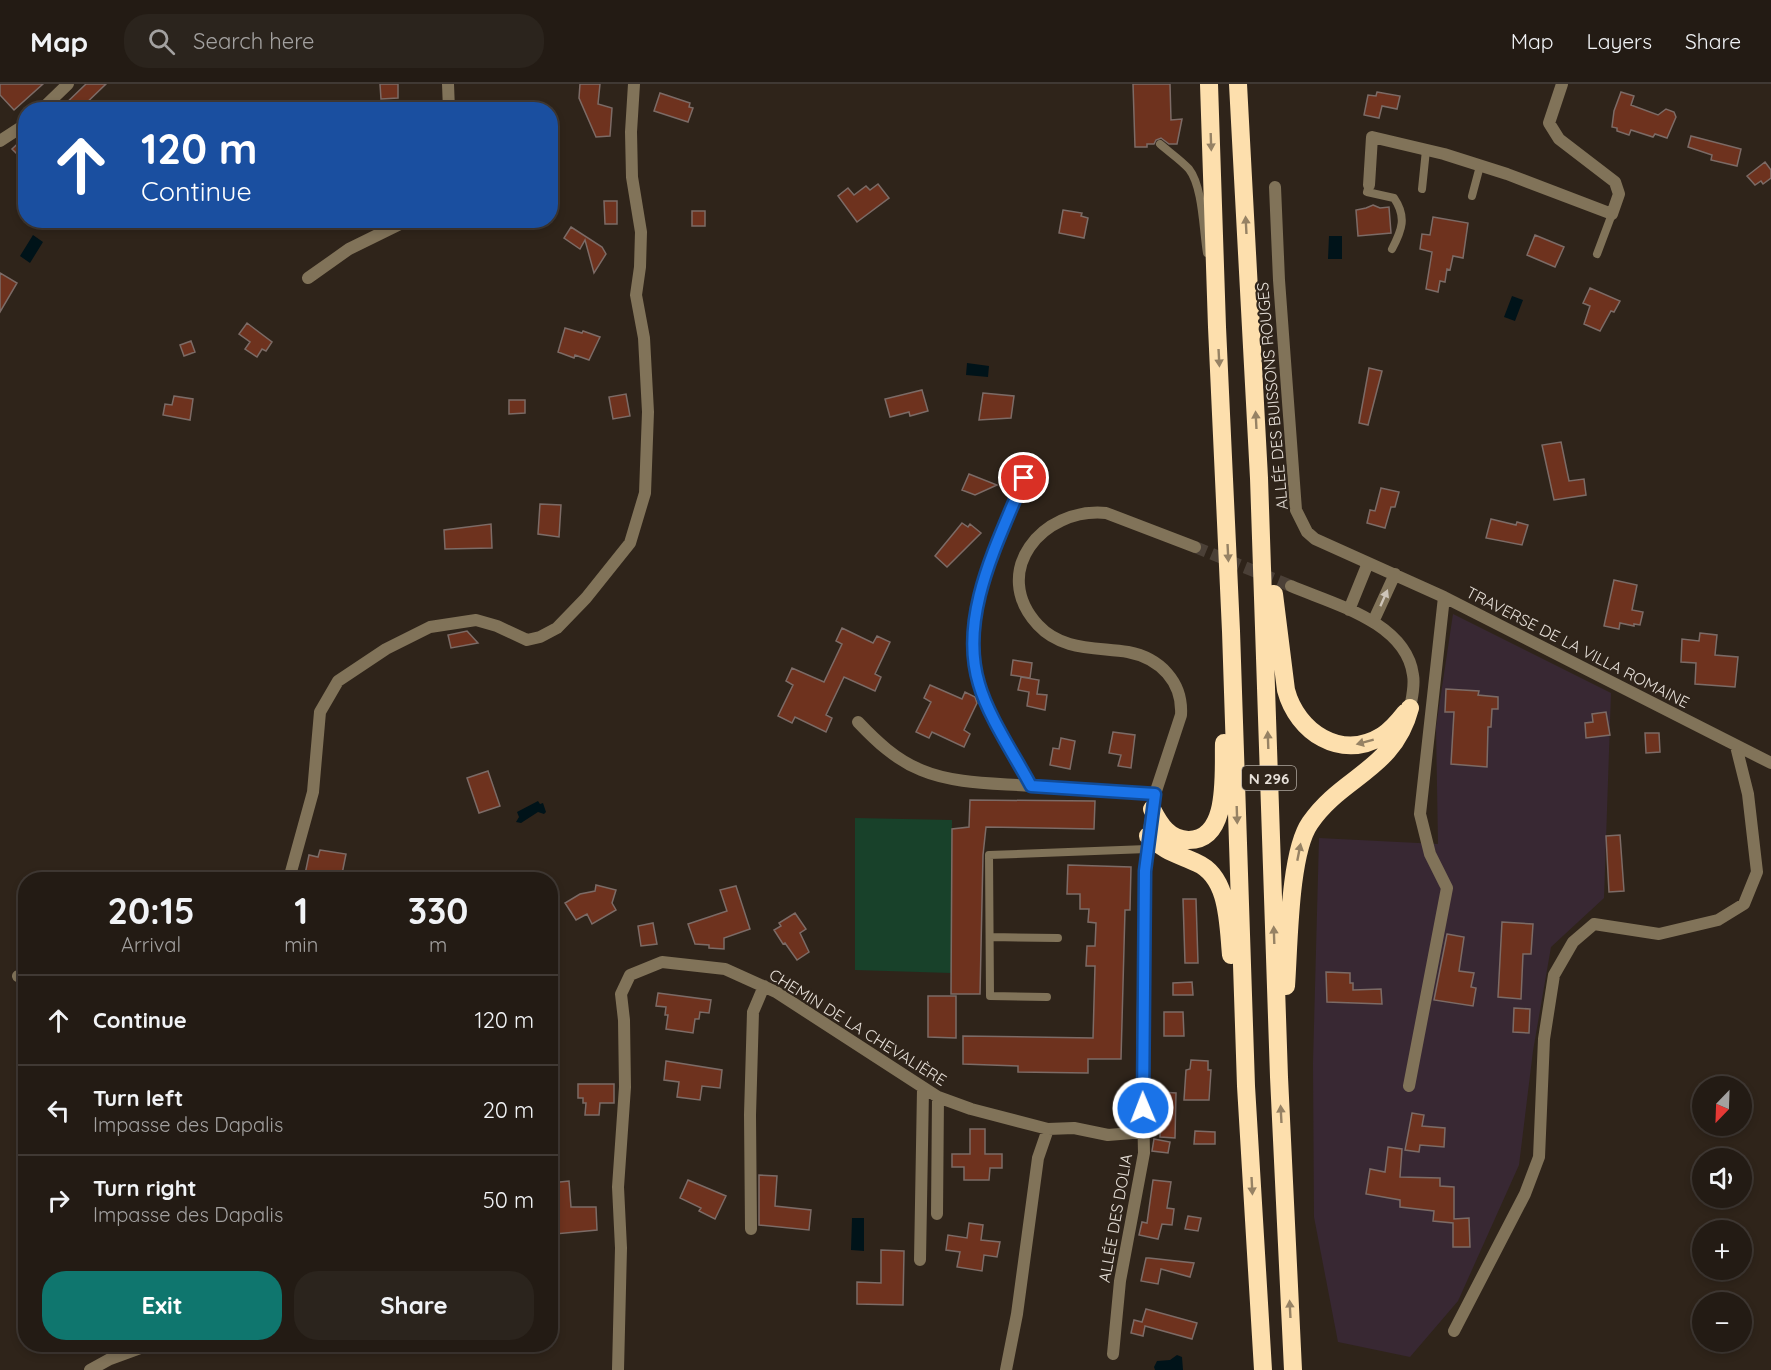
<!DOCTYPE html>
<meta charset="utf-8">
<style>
body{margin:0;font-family:Quicksand,sans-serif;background:#2b241d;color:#f1f3f6;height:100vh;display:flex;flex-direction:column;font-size:22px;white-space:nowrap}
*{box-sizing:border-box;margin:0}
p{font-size:20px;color:#a3a1a0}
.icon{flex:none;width:33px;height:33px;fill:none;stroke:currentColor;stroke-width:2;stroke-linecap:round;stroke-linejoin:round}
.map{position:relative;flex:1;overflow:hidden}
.sheet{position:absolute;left:18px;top:788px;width:540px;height:480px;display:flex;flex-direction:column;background:#231b14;border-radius:24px;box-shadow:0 3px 9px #0003,0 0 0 2px #403934}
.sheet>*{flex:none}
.hud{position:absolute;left:18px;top:18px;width:540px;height:126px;border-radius:24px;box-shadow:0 3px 9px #0003,0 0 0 2px #403934;background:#1a4fa0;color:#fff;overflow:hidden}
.needle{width:39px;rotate:203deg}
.tools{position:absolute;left:1692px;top:992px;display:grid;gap:12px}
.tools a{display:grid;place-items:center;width:60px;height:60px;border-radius:50%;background:#231b14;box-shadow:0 3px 9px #0003,0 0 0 2px #403934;font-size:30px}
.pin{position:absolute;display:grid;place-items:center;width:51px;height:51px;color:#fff;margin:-26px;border:3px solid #fff;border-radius:50%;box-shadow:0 2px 6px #0007}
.me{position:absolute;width:66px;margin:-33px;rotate:359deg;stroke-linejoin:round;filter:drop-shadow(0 0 4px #0008)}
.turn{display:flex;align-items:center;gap:21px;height:126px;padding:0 24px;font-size:27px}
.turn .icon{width:78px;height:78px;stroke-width:2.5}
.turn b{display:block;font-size:42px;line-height:51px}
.eta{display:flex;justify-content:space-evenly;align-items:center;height:102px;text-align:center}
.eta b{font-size:36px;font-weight:800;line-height:42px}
.action{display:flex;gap:12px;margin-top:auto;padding:12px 24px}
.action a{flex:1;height:69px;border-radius:24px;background:#0f766e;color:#fff;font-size:24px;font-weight:800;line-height:69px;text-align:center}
.action a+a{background:#2b241d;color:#f1f3f6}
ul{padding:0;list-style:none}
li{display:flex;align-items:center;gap:18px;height:90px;padding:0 24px;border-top:2px solid #403934}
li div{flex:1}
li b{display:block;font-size:22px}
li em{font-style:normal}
header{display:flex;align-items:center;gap:36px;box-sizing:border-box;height:84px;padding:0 30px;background:#231b14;border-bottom:2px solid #403934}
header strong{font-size:28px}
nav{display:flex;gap:33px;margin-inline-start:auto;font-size:21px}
.search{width:420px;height:54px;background:#2b241d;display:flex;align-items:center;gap:15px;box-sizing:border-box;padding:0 21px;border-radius:24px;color:#a3a1a0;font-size:22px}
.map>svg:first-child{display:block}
.industrial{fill:#382833}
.green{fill:#18412a}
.water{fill:#001319}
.building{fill:#6e321e;stroke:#7c6b66;stroke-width:1.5}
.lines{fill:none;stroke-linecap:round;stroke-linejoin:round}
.street-tunnel{stroke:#4b4037;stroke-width:12;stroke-dasharray:12 6;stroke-linecap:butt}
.lane{stroke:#817359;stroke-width:8}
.street{stroke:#817359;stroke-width:12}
.highway{stroke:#fddfad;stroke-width:18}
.oneway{fill:#968264}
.oneway2{fill:#cec5b9}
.route-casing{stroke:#114b97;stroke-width:15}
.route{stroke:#1a73e8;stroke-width:10}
.labels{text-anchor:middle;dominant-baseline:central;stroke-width:4.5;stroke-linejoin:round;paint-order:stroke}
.shield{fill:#2f241a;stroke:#b0a8a0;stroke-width:1.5}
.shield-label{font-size:15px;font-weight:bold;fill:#e7e0d9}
.street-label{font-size:16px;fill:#e7e0d9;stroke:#2f241a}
</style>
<header>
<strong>Map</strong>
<div class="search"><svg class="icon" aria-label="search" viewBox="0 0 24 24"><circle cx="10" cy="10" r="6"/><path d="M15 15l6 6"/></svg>Search here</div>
<nav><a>Map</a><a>Layers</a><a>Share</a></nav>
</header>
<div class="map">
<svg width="1771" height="1286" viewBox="0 0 1771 1286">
<rect width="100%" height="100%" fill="#2f241a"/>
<path class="industrial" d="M1453,530L1611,609L1604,814L1551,863L1533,967L1519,1081L1458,1217L1410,1273L1338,1258L1314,1133L1313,979L1319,754L1438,760L1436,643Z"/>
<path class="green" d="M855,734L952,736L951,889L855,886Z"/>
<path class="water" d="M33,151L43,158L30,179L20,172Z
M1329,152H1342V175H1328Z
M1512,212L1523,216L1515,237L1504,233Z
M967,279L989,282L988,293L966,291Z
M538,717L540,720L543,719L546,728L544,730L538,728L521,739L516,738L519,733L517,728Z
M852,1134H864V1167L851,1166Z
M1177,1271L1182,1273L1183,1286H1155L1154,1283L1157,1277L1170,1276Z"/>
<path class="building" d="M0,0H43L14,26L0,11Z
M86,0H106L79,26H59Z
M380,0H398V14L381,15Z
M580,0H600L598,20L612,24L610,52L596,53L579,14Z
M1133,0H1170L1171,36L1182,35L1177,60H1169L1161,54L1156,56L1154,60H1147V63H1135Z
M1377,8L1400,12L1397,25L1382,22L1379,34L1364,31L1368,11L1376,12Z
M1621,8L1634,12L1631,21L1658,31L1666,25L1674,28L1676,33L1667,54L1655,50L1653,53L1631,46L1629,51L1617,47V44L1612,43L1614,27Z
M660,9L690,19L689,23L693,24L688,38L654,27Z
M26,52V79L12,65Z
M1691,52L1741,65L1737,82L1711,76L1712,71L1688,63Z
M1765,78L1771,86V94L1763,100L1761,97L1755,101L1747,92Z
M878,100L889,114L857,138L838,112L848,104L854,111L866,102L870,106Z
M604,117H617V140H605Z
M1373,121L1380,124L1389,123L1391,149L1358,152L1356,126L1366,124Z
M1063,126L1082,129L1081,132L1088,134L1084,154L1059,149Z
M692,127H705V142H692Z
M1433,133L1468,139L1463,174L1453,172L1450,186L1447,185L1445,198L1440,197L1438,208L1426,205L1432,168L1420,165L1422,150L1430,151Z
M571,143L602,163L606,170L594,189L585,156L580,165L564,154Z
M1535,151L1564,163L1555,183L1527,171Z
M0,189L17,199L0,228Z
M1590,204L1620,217L1614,228L1611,227L1600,247L1584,240L1590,222L1583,219Z
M247,239L272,258L266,267L262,265L257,273L245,265L250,258L239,250Z
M565,244L582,249L583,247L600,253L589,276L575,271L574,274L558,268Z
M191,257L195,268L184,272L180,261Z
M1369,284L1382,287L1368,341L1359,339Z
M922,306L928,327L910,332L909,328L890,333L885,315Z
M983,309L1014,312L1011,334L979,336Z
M626,310L630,332L613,335L609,313Z
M174,312L193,315L190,336L163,331L165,320L172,321Z
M509,316H525V329L509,330Z
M1561,358L1569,397L1584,395L1586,411L1554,416L1542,361Z
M969,390L997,401L975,411L962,406Z
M1381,404L1399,408L1395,423H1391L1385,444L1367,439L1370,426L1375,427Z
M540,420L561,421L559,453L538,450Z
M1491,435L1516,441L1517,438L1528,441L1522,461L1486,454Z
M962,439L968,443L970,440L981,449L947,483L935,472Z
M491,440L492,464L445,465L444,446Z
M1614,496L1637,501L1632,526L1643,528L1640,541L1634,540V542L1620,539L1619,545L1604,542Z
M842,544L873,559L877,552L890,558L875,590L881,593L875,607L844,593L826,631L832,634L826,648L795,633L792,639L778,632L793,601L786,597L792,584L824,598L842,560L836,557Z
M467,547L478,559L451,564L448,551Z
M1700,549L1717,551L1715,571L1738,573L1735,603L1695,600L1696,579L1681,578L1682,555L1699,557Z
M1013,576L1032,579L1030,594L1011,591Z
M1021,593L1039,596L1037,610L1047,611L1045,626L1027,622L1029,608L1018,606Z
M930,601L962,615L965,608L975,613L977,619L964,646L970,650L964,663L932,648L929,654L916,648L931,618L924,614Z
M1446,605L1479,607L1478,611L1498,613V625H1492L1491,643H1488L1487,683L1451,680L1454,628H1445Z
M1606,628L1610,651L1586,654L1585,639L1593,638L1592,630Z
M1113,648L1135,651L1131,684L1118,682L1121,671L1109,669Z
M1645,649H1659L1660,668L1646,669Z
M1061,654L1075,657L1070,685L1050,681L1053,664L1059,665Z
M488,687L500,722L479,729L467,694Z
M970,716L1095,717L1094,745L986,743L983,771L980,910H951L952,745L969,743Z
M1620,751L1624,807L1609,808L1606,752Z
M320,766L346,770L341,795H304L309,771L318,773Z
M1068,781L1131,783L1130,826H1125L1121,975H1088V989L1018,988V982L963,980V952L1093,954L1095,882H1086L1087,862H1095L1096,839L1088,838L1089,825H1080V810H1067Z
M596,801L616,806L612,819L616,826L592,840L587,830L576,836L565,819L580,810L595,807Z
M736,802L750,845L724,854V865L709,864V861L695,860L688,840L727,827L720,806Z
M1183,815H1196L1198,879H1185Z
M795,829L806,845L800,849L809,868L797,876L785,859L783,860L774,846L781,842L779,839Z
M1502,838L1533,840L1531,870H1523L1521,915L1498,913Z
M653,839L657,860L641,862L638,842Z
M1447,850L1464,853L1459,887L1474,889L1471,903L1476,904L1473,922L1434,916Z
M1326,888L1350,889V899H1353V906L1381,905L1382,920L1327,918Z
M1192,898L1193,911H1173V899Z
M658,909L711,916L709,929L700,928L699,935H695L693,949L666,945L668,931H665L666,923L656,922Z
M928,912H956V954L928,953Z
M1514,924L1530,925L1529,949L1513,948Z
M1164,928H1183L1184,952H1164Z
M1191,976L1208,977V986H1211L1209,1016H1184L1186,986L1190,985Z
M666,977L722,986L720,1004L702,1002L700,1016L677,1013L679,998L664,996Z
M578,1000H614V1019H600L599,1031H585L586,1019H583V1014H578Z
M1161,1008L1176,1009L1175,1054L1160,1053Z
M1412,1029L1424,1031L1422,1042L1445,1044L1444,1063L1420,1061L1419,1068L1405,1066Z
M970,1045H985V1070H1002V1084H990L989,1096H964V1083H952V1070H970Z
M1195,1047L1215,1048V1060H1194Z
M1154,1055L1170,1058L1168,1069L1152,1067Z
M1388,1063L1402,1065L1400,1093L1440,1094V1102L1454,1103V1135L1469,1134L1470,1163H1453V1139L1433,1137L1434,1127L1400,1123V1116L1366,1110L1370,1085L1385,1088Z
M759,1091L777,1092L775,1122L811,1126L809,1146L759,1141Z
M688,1096L726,1112L715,1135L699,1127L701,1124L680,1114Z
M1153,1096L1171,1098L1167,1124L1174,1125L1172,1141L1162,1140L1158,1155L1139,1151L1142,1138L1147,1139Z
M569,1097L571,1123H596L597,1146L555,1150L550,1099Z
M1188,1132L1201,1134L1198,1147L1185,1145Z
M969,1139L983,1141L981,1156L1000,1158L997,1173L984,1171L982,1187L957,1183L960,1168L946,1166L948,1151L967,1154Z
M881,1166L904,1167L903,1221L857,1220V1198L881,1199Z
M1146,1174H1149L1194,1179L1190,1193L1161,1185L1158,1200L1141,1197Z
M1146,1225L1197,1239L1192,1255L1145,1242L1143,1252L1131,1249L1134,1236L1142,1238Z"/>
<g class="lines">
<path class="street-tunnel" d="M1195,463L1291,502"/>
<path class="lane" d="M1160,60C1169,68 1181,76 1189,85C1203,103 1203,146 1207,169
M1369,101L1367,108L1394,114C1407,133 1402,146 1392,165
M1422,105L1426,66
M1472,112L1480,82
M1597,170L1612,130
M990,853L1058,854
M1047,913L990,912L989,771L1147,765"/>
<path class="street" d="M448,0L449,26
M41,26L68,0
M0,57L26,40
M1369,101L1372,53L1444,70L1507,90L1612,130L1619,110L1615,98L1559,55L1549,39L1562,0
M1275,103L1279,196L1296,426L1307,448L1315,455L1444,513L1771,679
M308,194L349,165L408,136
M1024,394C999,458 958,529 979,600C988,631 1015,672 1031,702L1155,710
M1291,502C1333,520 1406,538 1413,591C1415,602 1412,613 1410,624
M1349,526L1368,479
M1373,538L1395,490
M858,638C876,657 896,676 921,686C954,700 995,699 1031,702
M289,795L313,708L320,628L338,597L386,565L430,543L476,536L497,542L527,556L540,553L557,544L586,514L630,459L645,409L648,328L644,254L636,211L640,183L641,148L632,93L631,48L634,0
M18,892L26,890
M1409,1002L1447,804L1430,770L1420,730L1444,513
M937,1130L938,1013
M751,1145L750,1031L753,928L764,902
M920,1176L923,1005
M1454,1247L1525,1110L1539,1073L1544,955L1554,891L1573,858L1594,840L1659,850L1718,836L1744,820L1757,788L1748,710L1736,662
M1113,1270L1120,1197L1144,1069L1142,976L1145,787L1148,752L1155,710L1181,631C1183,598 1160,574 1128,568C1096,563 1062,567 1038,541C989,488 1042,423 1106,429L1195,463
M90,1286L110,1275L151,1260
M618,1286L621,1164L618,1103L625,1003L624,936L621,910L630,891L662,878L725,885L776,908L938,1013L971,1025L1048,1045L1074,1044L1108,1051L1144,1048
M1006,1286L1017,1230L1038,1074L1048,1045"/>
<path class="highway" d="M1209,0L1217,243L1231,547L1246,1002L1263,1286
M1238,0L1259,394L1279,993L1293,1286
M1274,510L1286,606C1297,648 1341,677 1382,652C1391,646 1398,638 1405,629
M1152,725C1160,741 1169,755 1188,756C1230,757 1223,688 1224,659
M1148,752C1164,767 1177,770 1197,779C1229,793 1228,840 1231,871
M1286,902C1289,862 1289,769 1310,739C1342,692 1394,686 1410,624"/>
</g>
<defs><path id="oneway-solid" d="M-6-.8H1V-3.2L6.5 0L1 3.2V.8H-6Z" transform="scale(1.5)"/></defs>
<g class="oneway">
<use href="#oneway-solid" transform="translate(1211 58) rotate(88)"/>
<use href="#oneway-solid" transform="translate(1246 141) rotate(-93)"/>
<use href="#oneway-solid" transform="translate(1219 274) rotate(87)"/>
<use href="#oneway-solid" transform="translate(1256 336) rotate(-93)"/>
<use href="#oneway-solid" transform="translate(1228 469) rotate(87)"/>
<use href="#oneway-solid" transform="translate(1268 656) rotate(-92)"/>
<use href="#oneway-solid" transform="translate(1365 658) rotate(165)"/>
<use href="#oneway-solid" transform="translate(1237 731) rotate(88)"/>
<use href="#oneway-solid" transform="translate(1299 768) rotate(-79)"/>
<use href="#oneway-solid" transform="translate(1274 851) rotate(-92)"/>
<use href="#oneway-solid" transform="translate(1281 1030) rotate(-93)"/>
<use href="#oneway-solid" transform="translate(1252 1102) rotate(87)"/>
<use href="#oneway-solid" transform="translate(1290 1225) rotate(-93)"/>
</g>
<use class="oneway2" href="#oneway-solid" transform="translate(1384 514) rotate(-66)"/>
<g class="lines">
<g class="route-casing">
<path id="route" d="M1024,394C999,457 958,531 979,600C988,632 1015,672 1031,702L1155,710L1145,787L1143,1024"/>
</g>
<use href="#route" class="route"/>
</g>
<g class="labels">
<rect class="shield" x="1242" y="682" width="54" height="24" rx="4.5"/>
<g class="shield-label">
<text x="1269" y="694">N 296</text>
</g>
<g class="street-label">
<text transform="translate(1272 312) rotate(-95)">ALLÉE DES BUISSONS ROUGES</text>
<text transform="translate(1578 563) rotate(27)">TRAVERSE DE LA VILLA ROMAINE</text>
<text transform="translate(858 943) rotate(32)">CHEMIN DE LA CHEVALIÈRE</text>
<text transform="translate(1115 1134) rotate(-80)">ALLÉE DES DOLIA</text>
</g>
</g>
</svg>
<div class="tools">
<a><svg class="needle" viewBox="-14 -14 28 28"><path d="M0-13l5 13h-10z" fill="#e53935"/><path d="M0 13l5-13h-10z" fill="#a3a1a0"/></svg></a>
<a><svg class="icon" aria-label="sound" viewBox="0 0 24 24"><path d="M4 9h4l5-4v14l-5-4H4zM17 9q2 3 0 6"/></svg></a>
<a>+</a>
<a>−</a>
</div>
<div class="pin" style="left:1024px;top:394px;background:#d93025"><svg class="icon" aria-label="arrive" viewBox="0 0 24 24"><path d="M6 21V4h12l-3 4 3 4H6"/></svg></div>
<svg class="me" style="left:1143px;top:1024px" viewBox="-20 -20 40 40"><circle r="17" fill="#1a73e8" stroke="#fff" stroke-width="3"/><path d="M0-11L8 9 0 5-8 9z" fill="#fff"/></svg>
<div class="hud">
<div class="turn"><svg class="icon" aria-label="ahead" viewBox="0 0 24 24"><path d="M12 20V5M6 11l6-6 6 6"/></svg><div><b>120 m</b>Continue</div></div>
</div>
<section class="sheet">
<div class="eta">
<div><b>20:15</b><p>Arrival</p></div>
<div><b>1</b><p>min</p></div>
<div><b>330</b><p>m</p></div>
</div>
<ul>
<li><svg class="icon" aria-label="ahead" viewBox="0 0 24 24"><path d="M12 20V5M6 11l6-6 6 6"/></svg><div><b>Continue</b></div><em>120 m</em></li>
<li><svg class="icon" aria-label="left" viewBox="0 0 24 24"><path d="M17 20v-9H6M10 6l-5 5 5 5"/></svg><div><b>Turn left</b><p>Impasse des Dapalis</p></div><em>20 m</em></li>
<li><svg class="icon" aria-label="right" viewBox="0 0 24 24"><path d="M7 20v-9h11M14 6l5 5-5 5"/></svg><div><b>Turn right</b><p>Impasse des Dapalis</p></div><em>50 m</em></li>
</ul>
<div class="action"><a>Exit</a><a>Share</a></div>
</section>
</div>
